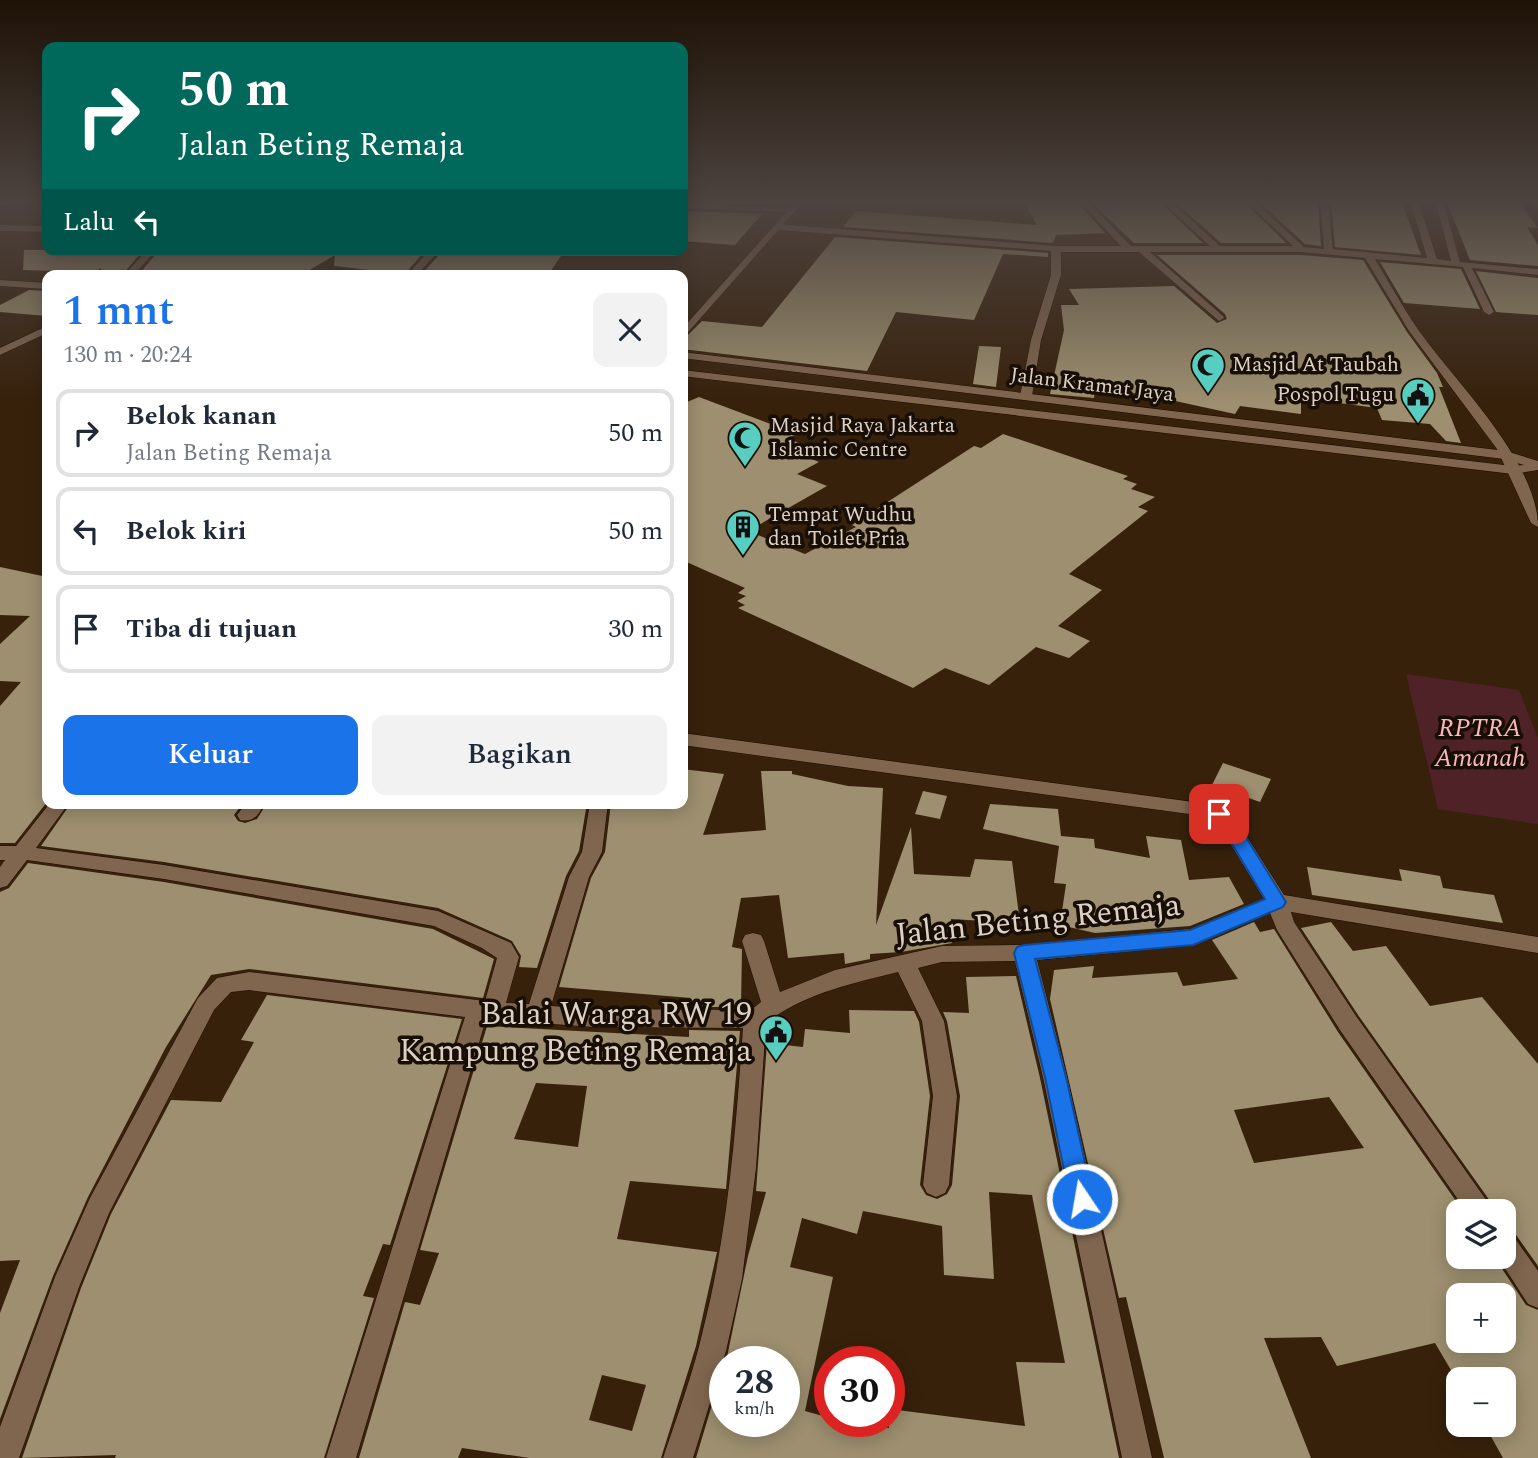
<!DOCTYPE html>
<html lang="id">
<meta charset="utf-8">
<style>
body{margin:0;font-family:Spectral,serif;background:#f2f2f3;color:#1f2937;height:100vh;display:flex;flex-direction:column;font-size:26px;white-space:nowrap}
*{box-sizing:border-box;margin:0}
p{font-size:23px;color:#747a83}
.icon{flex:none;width:38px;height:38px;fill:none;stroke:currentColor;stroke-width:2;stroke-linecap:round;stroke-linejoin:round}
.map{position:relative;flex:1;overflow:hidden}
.details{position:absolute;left:42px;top:270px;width:646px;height:539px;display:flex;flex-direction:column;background:#fff;border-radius:14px;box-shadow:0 4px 18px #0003}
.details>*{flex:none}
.guide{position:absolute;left:42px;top:42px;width:646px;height:214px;border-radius:14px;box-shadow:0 4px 18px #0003;background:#00695c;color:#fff;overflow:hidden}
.tools{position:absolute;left:1446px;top:1199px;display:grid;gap:14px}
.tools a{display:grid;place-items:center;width:70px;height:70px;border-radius:14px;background:#fff;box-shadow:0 4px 18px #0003;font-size:35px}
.speed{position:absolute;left:709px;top:1346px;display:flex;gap:14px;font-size:35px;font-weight:700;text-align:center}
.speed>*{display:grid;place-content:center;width:91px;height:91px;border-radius:50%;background:#fff;box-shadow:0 4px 18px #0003;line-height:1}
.speed small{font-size:18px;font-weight:400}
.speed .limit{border:10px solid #d22;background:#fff;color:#111}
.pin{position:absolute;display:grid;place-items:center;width:60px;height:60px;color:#fff;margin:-30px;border-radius:14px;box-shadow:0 4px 10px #0006}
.me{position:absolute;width:77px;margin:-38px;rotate:348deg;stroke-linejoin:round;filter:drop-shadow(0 0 5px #0008)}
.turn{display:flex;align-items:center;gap:24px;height:147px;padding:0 21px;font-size:32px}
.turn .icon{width:91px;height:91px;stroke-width:2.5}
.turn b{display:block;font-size:49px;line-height:60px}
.then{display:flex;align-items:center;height:66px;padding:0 21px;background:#0003;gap:14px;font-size:26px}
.round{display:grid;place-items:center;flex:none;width:74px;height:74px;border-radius:14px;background:#f2f2f3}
.summary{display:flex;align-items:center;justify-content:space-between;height:119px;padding:0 21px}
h1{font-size:42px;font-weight:600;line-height:52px;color:#1a73e8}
.cta{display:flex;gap:14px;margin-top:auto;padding:14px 21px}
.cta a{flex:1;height:80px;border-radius:14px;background:#1a73e8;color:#fff;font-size:28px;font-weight:600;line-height:80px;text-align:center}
.cta a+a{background:#f2f2f3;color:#1f2937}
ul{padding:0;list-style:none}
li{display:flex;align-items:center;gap:21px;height:88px;margin:0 14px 10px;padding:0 7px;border:4px solid #e0e1e3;border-radius:14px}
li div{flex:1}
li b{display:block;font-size:26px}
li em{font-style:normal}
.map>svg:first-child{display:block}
.green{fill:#4f2227}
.building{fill:#9d8f6f;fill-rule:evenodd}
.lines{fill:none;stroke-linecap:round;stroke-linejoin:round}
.street-casing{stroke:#1e0a00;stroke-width:1}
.secondary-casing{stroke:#1e0a00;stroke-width:1}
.street{fill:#80664f;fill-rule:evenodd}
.secondary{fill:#80664f;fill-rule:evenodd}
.route{fill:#1a73e8;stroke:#114b97;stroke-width:2}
.labels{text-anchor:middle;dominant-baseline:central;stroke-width:7;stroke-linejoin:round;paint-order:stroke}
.far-poi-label{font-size:21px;fill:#dfd0c4;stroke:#170e05;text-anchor:start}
.far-street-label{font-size:21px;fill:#dfd0c4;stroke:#170e05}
.park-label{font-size:26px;font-style:italic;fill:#fbb7bb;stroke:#170e05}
.near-street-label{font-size:32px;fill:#dfd0c4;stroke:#170e05}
.near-poi-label{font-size:32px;fill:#dfd0c4;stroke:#170e05;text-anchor:end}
</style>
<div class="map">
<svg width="1538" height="1458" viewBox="0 0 1538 1458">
<rect width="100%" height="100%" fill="#37210b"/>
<path class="green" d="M1406,674L1519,690L1538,738V824L1438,809Z"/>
<path class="building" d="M682,200H774L770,205Z
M1023,200L1076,201L1105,233L1056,235L1053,243L843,227L856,211L1037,225Z
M1158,200L1203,243H1134L1090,201Z
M1173,200H1242L1286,243H1221Z
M1257,200H1318L1321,246L1305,244Z
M1331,200H1401L1421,255L1335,247Z
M1446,200H1518L1538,228L1527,227L1538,245V266L1470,260Z
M682,211L762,214L735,245L682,241Z
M835,237L1048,253V257L1003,254L974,320L896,312L867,371L682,349V341L702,321L762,327Z
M24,250H131L125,254H140L122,275H101V268L94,272L23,270Z
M247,250H419L422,254L405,274L334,266L335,255L301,275H138L157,253Z
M436,250H565L548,275H421L438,256Z
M1157,255H1301L1363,260L1407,332L1437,373L1443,387H1439L1461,443L1446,441L1430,424L1382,420L1377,408L1301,398V414L1240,406L1235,414L1143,394L1095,390L1094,398L1050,394L1064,330L1061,305H1079L1069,289L1174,286L1217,323L1227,319L1225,314Z
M1380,262L1461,269L1480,309L1404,303Z
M1476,271L1538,278V315L1496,312Z
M29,290L47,291V316L0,312V305Z
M979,346L1001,347L996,387L973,384Z
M699,397L797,434L788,439L817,449L804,456L819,462L797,474L827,486L748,531L805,554L856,527L852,525L974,446L981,448L1003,434L1128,476L1123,479L1137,484L1131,489L1155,497L1138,507L1148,511L1069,574L1102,590L1058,626L1090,641L1069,658L1036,647L989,685L945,668L913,688L738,608L745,605L737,601L746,596L738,593L745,588L682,560V404Z
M0,567L47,577V802L15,843H0V706L21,682L0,681V644L30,616L0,615Z
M1223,763L1271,779L1260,802L1212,785Z
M682,769L724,774L703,835L766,830L761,771H792V774L848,786L883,788L876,925L911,827L914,874L970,877L975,859L1012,861L1020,923L951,919L952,943L901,952L870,954V959L845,964L844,953L788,958L779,895L741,898L732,947L742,949L741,1007H691V998L559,987L591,878L605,852L611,803H682Z
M923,791L947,796L940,819L915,814Z
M71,803H243L234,815L238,821L245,823L257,819L267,803H587L579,851L566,876L537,968L519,967L521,956L512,941L438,908L164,862L41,846Z
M990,804L1058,809L1061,836L1094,839L1095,848L1150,858L1146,836L1181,840L1189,880L1229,877L1244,904L1190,926L1095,933L1060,925L1066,884L1054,883L1059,846L983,829Z
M28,863L164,882L433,929L494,959L483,998L249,969L211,975L166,1047L88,1197L53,1276L0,1419V1313L20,1260L0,1261V892L9,888Z
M1307,867L1402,881L1399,869L1440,876L1443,888L1494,895L1503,923L1312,895Z
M1254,922L1260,932L1274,929L1338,1032L1458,1204V1265L1495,1258L1526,1305L1538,1310V1458H1503L1484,1424H1503V1379H1458V1382L1435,1343L1337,1366L1321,1337L1264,1338L1311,1458H1164L1126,1297L1119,1298L1050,999L1054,970L1094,966L1092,978L1177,972L1183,986L1238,979L1212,940ZM1329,1097L1364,1148L1254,1163L1234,1110ZM1458,1295H1503V1340H1458Z
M1331,922L1353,951L1386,946L1430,1006L1482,997L1538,1064V1266L1514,1232L1503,1228V1206L1495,1208L1358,1015L1301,928Z
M1016,976L1040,1078L1119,1458H696L724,1365V1421H784V1362H726L748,1256L766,1192L756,1191L767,1043L803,1047L805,1029L850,1033L849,1010L914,1011L919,1022L930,1096L920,1185L926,1195L937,1199L947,1194L952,1185L960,1096L947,1021L943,1012L969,1013L966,977ZM989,1192L1032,1195L1065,1363L1016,1362L1025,1426L889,1409V1428L837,1427L838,1421H830V1418L805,1411L833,1277L790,1267L802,1218L857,1234L863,1211L942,1226L944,1275L994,1279Z
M267,995L462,1019L390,1245L383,1244L363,1296L374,1298L324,1458H115L116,1455L22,1458L81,1288L111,1214L171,1100L221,1102L254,1042L241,1040Z
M487,1026L689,1037V1030L740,1031L726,1189L630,1181L617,1239L717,1252L696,1346L661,1458H529L462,1448L458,1458H359L405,1302L420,1305L439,1253L420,1250ZM536,1083L587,1086L578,1147L514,1139ZM602,1375L646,1385L632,1431L589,1420Z"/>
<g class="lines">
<g class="street-casing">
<path id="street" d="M5,200H16L0,206V201Z
M1078,200H1086L1131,246H1210L1160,200H1169L1220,246H1293L1245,200H1253L1304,247L1324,249L1320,200H1328L1333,249L1427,258L1410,200H1418L1437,259L1451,261L1435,200H1443L1460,262L1538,269V275L1472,268L1494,312L1489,315L1484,312L1463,267L1375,259C1389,282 1402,306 1417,328C1454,381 1538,461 1538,527L1531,523L1497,449L1409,331L1365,258L1301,252H1150L1223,316L1224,318L1219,321L1139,252H1061V275L1041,340L1032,396L1026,399L1020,396L1031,340L1051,275V251L778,230L774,227L778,224L1056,246H1121Z
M1530,200H1538V208H1535Z
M682,204L793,208L797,210L793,212L682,208Z
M0,225L47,226V232L0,231Z
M147,250H156L134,275H124Z
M422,250H432L436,254L417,275H407L426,254Z
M47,326V333L0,355V348Z
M682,733L1208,804L1233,815L1284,895L1538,937V953L1291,912L1294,922L1356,1016L1494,1211H1466L1340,1030L1277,930L1270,913L1193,945L1037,960L1067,1077L1152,1458H1122L1043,1077L1015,961L942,962L918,968L944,1021L957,1096L949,1185L945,1193L936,1197L927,1193L923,1185L933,1096L922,1021L898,972C853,983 803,994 766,1023L756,1168L742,1279L726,1351L693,1458H663C677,1416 693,1374 703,1330C728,1232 736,1129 743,1028L594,1027L486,1019L356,1458H326L465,1017L249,990L231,992L214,1010L109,1213L79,1287L19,1458H0V1427L55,1277L90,1198L198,998L217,978L249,972L485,1001L497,958L482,948L434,926L164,879L27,860L7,886L0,888V867L5,860H0V846H16L50,803H69L36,848L164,865L438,911L511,943L519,957L506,1003L529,1004L569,877L582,852L590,803H608L602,852L589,877L551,1006L594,1009L751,1010L761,1002L742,941L745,935L753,933L761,935L764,941L780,992L835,970L942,946L1024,945L1191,929L1264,899L1219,825L1204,816L682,745Z
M246,803H265C259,814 254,823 240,820L237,815Z
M1503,1230L1512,1234L1538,1271V1308L1528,1304L1497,1256H1503Z"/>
</g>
<g class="secondary-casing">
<path id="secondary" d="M797,200H805L682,339V329Z
M0,280L47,283V289L0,286Z
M682,352L1506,451L1538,461V470L1513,474L682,376V370L1513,466L1524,465L1504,459L682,358Z"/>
</g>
<use href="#street" class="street"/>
<use href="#secondary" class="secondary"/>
</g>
<linearGradient id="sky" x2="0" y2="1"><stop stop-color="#1e1206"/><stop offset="0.5" stop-color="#4d433f"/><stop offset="1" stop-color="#4d433f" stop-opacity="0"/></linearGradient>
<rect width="1538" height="404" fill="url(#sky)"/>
<path class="route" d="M1219,809L1233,816L1286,902L1283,907L1193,945L1035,959L1066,1077L1093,1199L1090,1206L1082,1209L1073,1206L1070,1199L1045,1077L1014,953L1017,947L1024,945L1190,930L1265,899L1220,824L1210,814Z"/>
<defs>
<g id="mosque-pin" transform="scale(1.75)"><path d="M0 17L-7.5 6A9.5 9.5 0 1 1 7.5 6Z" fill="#58cec0" stroke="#170e05"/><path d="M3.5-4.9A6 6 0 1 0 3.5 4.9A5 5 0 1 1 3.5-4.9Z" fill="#111"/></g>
<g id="civic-pin" transform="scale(1.75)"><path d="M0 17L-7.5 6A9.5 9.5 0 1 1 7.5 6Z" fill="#58cec0" stroke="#170e05"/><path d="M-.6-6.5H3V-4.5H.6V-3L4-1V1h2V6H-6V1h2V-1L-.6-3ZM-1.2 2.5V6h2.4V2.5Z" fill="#111"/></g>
<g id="building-pin" transform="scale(1.75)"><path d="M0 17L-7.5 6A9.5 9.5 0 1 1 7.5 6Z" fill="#58cec0" stroke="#170e05"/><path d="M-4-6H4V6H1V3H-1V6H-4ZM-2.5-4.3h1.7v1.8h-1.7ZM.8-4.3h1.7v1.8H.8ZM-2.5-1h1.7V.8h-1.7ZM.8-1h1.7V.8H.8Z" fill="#111"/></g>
</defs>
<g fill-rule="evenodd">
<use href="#mosque-pin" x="1208" y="365"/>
<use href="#civic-pin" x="1418" y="395"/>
<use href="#mosque-pin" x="745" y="438"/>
<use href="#building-pin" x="743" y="527"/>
<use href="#civic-pin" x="776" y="1032"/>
</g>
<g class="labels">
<g class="far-poi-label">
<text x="1232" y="365">Masjid At Taubah</text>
<text x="1394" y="395" text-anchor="end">Pospol Tugu</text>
<text x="770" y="426">Masjid Raya Jakarta<tspan x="770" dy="24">Islamic Centre</tspan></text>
<text x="768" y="515">Tempat Wudhu<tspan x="768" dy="24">dan Toilet Pria</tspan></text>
</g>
<g class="far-street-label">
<text transform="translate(1092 385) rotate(7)">Jalan Kramat Jaya</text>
</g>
<g class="park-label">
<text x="1480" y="728">RPTRA<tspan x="1480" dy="30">Amanah</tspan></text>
</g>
<g class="near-street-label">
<text transform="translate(1038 920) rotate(-6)">Jalan Beting Remaja</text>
</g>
<g class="near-poi-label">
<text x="752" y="1014">Balai Warga RW 19<tspan x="752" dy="37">Kampung Beting Remaja</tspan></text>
</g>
</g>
</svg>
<div class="tools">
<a><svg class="icon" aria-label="layers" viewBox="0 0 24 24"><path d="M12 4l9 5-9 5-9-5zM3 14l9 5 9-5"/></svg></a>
<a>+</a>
<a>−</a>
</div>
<div class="speed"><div>28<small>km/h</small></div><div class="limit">30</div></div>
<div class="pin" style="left:1219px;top:814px;background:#d93025"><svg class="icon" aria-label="arrive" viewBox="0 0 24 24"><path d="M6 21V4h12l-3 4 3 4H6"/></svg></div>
<svg class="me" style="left:1082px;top:1199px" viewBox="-20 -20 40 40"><circle r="17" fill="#1a73e8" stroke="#fff" stroke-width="3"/><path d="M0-11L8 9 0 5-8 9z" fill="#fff"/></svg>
<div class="guide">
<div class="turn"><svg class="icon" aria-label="right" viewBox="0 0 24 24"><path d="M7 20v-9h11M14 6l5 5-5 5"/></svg><div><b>50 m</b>Jalan Beting Remaja</div></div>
<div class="then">Lalu<svg class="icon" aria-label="left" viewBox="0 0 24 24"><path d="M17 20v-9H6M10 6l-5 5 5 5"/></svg></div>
</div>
<section class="details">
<div class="summary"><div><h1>1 mnt</h1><p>130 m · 20:24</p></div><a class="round"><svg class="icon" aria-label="close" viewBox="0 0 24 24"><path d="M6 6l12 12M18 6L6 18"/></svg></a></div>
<ul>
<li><svg class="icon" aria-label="right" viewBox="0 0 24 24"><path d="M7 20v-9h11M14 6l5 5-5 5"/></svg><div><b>Belok kanan</b><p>Jalan Beting Remaja</p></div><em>50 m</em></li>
<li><svg class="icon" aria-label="left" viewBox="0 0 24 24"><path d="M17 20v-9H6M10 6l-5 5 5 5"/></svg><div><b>Belok kiri</b></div><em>50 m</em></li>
<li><svg class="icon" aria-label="arrive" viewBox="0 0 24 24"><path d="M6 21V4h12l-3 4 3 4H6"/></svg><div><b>Tiba di tujuan</b></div><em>30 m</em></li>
</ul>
<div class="cta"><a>Keluar</a><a>Bagikan</a></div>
</section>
</div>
